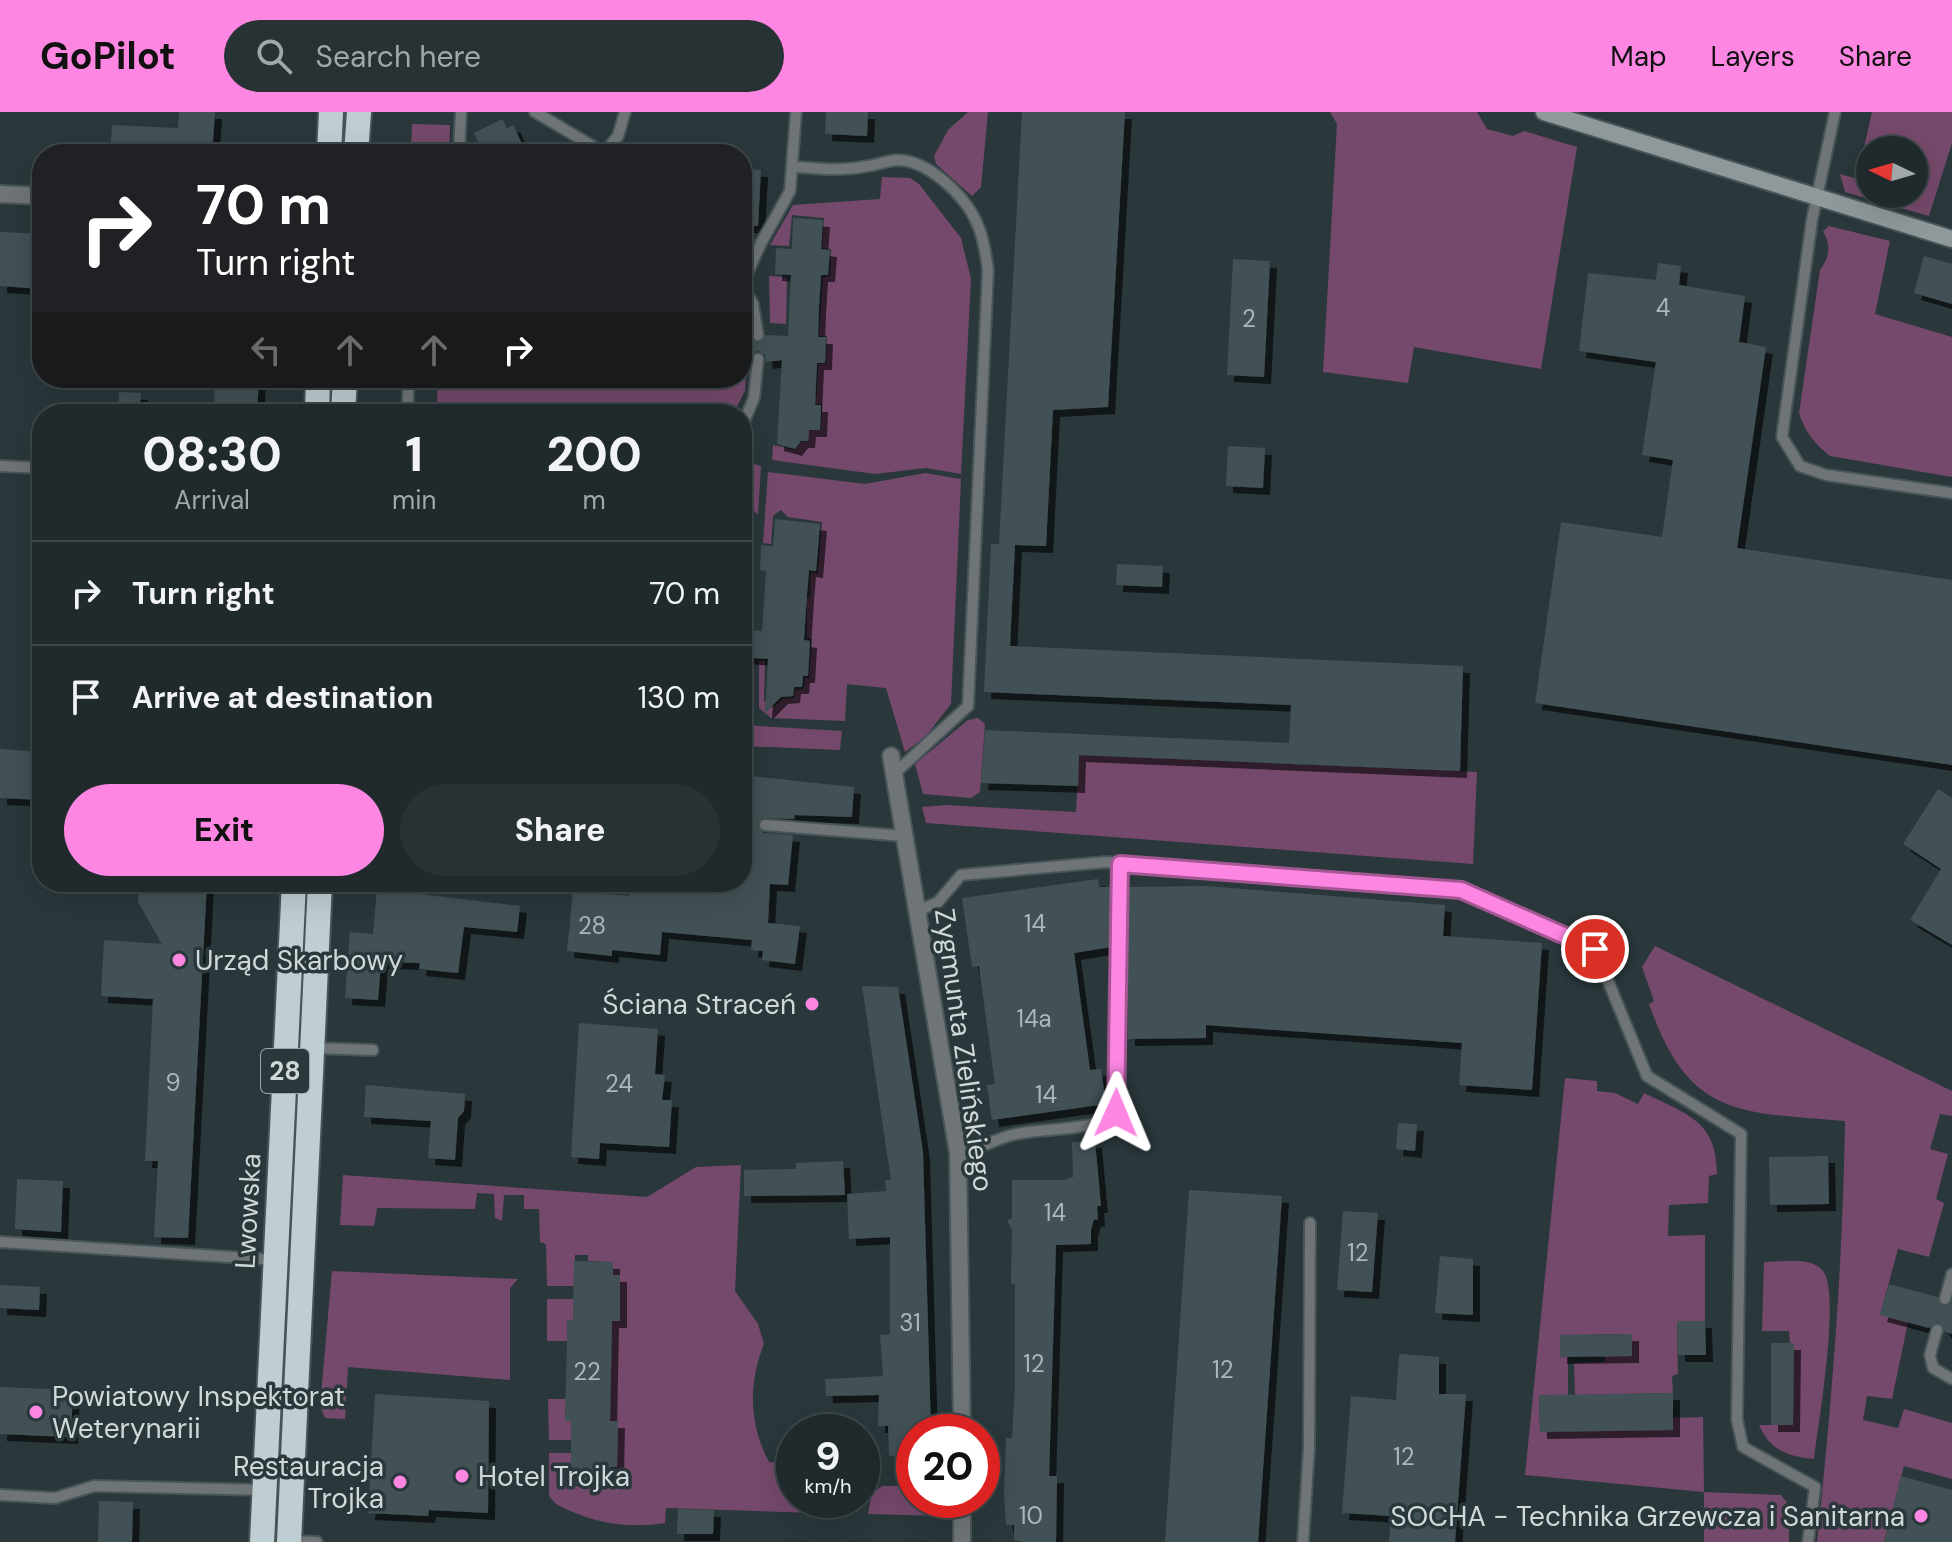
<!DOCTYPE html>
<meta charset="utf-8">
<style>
body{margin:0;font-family:"DM Sans",sans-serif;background:#283234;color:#f1f3f6;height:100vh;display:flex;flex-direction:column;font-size:30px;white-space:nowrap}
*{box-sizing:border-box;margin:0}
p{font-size:26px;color:#a2a7a9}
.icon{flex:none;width:44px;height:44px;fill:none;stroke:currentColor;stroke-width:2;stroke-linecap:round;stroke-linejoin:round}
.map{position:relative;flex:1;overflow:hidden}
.side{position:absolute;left:32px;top:292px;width:720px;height:488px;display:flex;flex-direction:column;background:#202a2c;border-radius:32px;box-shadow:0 8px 32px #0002,0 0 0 2px #3d4648}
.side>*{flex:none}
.top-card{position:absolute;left:32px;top:32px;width:720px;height:244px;border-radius:32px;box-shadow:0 8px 32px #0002,0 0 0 2px #3d4648;background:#202124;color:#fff;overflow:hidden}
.needle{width:52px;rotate:275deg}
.fabs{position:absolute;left:1856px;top:24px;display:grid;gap:16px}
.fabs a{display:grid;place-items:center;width:72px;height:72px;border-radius:50%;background:#202a2c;box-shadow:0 8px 32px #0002,0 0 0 2px #3d4648;font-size:40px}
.speed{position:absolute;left:776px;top:1302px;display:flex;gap:16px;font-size:40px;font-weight:700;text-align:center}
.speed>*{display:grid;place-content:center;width:104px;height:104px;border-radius:50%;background:#202a2c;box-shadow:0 8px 32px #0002,0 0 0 2px #3d4648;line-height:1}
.speed small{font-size:20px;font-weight:400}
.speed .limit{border:12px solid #d22;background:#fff;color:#111}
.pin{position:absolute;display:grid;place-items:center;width:68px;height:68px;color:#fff;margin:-34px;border:4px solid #fff;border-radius:50%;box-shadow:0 2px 8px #0007}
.me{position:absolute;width:88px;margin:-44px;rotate:1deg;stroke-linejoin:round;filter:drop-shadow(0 0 6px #0008)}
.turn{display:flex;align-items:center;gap:28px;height:168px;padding:0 32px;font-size:36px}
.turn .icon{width:104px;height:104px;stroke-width:2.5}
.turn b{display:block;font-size:56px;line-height:68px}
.lanes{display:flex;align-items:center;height:76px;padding:0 32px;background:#0003;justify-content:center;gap:40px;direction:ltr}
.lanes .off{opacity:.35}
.eta{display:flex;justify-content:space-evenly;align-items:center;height:136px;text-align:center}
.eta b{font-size:48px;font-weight:800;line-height:56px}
.button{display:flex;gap:16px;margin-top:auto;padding:16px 32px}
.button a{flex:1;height:92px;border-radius:48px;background:#fd86e2;color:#111;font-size:32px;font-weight:800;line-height:92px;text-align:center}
.button a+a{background:#283234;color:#f1f3f6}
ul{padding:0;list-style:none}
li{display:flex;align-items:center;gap:24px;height:104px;padding:0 32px;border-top:2px solid #3d4648}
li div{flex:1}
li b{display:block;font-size:30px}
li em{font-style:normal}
header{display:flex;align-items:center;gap:48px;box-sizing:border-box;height:112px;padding:0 40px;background:#fd86e2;color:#111}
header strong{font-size:38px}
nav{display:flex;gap:44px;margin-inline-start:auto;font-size:28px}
.search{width:560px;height:72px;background:#283234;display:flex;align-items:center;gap:20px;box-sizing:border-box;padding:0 28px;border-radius:44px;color:#a2a7a9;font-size:30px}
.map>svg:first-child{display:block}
.green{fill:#75496b;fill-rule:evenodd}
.building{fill:#435154;filter:url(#shadow)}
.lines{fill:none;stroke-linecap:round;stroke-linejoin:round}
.lane-casing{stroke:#485558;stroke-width:14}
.street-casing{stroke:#485558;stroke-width:20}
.secondary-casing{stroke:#485558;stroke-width:20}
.highway-casing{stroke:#485558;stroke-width:28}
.lane{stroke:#6f7577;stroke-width:10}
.street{stroke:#6f7577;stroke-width:16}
.secondary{stroke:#8f999c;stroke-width:16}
.highway{stroke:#beced2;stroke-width:24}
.route-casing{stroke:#a45793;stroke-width:20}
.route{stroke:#fd86e2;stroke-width:14}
.poi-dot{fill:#fd86e2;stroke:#2a383b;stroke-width:3}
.labels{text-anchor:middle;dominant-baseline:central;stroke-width:7;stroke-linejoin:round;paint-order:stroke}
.number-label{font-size:24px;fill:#adb6b8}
.shield{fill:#2a383b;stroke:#9ea8aa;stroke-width:2}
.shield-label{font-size:26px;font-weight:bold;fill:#d0d8da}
.poi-label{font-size:28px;fill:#d0d8da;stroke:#2a383b;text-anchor:start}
.street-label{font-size:28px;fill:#d0d8da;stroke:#2a383b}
</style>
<header>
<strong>GoPilot</strong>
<div class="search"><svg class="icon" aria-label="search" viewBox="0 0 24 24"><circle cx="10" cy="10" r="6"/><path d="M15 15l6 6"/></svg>Search here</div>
<nav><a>Map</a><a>Layers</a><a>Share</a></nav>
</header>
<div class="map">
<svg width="1952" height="1430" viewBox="0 0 1952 1430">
<defs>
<filter id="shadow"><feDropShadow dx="7" dy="7" stdDeviation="0" flood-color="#0009"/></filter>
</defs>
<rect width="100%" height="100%" fill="#2a383b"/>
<path class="green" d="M968,0H988L981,75L972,84L936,52L934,44L948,18Z
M1330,0H1477L1487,17L1513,24L1524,19L1577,35L1541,257L1414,235L1408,271L1323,260L1337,12Z
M1872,0H1952V31L1929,104L1845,80L1840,62L1857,67ZM1870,38H1914V82H1870Z
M412,12L450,13L449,42H411Z
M882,65L910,66L919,72L961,126L971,167L961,362L926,356L875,362L772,348L773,333L795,338L802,330L810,329L804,325V319L821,318L822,292H811L812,283H817L818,252H826L827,224H819L823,165L830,164L831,137L822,136L824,106L792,103L789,134L770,133L793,93L880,87Z
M1829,114L1890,129L1875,202L1952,225V365L1830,344C1815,332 1805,320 1799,301L1820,158C1830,144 1831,134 1823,119Z
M769,164L787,165L786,212L770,211Z
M742,253H746L745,279L733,302H542L437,297L438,266H742Z
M746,350L761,354L758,403L746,391Z
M768,360L865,372L925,361L961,367L951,592L926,624L905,640L886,576L847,572L845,609L771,606L759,596V549H765L764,589L773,595L783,587L794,586L795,578L804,577L805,566H809L812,527L807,526V486L810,485L811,461H818L822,410L788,405L781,398L773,404L771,432L763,431Z
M978,606L985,612L980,680L971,686L923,682L915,652L968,608Z
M742,613L842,619L840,638L742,634Z
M1079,643L1477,660L1473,752L926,711L922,695L946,693L1076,700Z
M1655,834L1952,979V1004L1940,1002L1930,1037L1948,1042L1936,1087L1944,1091L1929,1145L1898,1137L1880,1203L1908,1210L1892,1287L1867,1284L1863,1308L1898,1316L1904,1297L1952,1311V1367L1904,1354L1884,1430H1817C1832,1289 1843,1150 1845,1009C1738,1000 1689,1006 1649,892L1654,889L1642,855Z
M1565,966L1597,969V979L1615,981L1638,992L1644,981C1686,1002 1717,1008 1717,1062L1709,1064L1708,1091L1669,1093L1668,1124L1705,1123V1209L1677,1210L1678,1262L1672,1264L1673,1281L1575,1283L1574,1251L1605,1250V1244L1632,1222L1560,1223V1245H1568V1283H1539L1540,1320L1673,1318V1306L1703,1305L1704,1380L1781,1383L1789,1393V1430H1704V1380L1525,1363Z
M741,1053L735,1179L758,1212L764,1232C748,1272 749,1312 769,1350L794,1351V1388H848V1402L666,1396L665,1411C627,1417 591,1411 556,1392L549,1384V1341H571V1374H584L585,1368L617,1355V1309H610L612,1209L620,1164L613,1163V1150L588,1149V1143H575L574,1174H547L546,1132L540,1130L539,1097H524V1083H504L502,1109L495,1106L494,1082L477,1081L475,1097L377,1096L374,1114L340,1113L343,1063L647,1085L696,1055Z
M1764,1150C1781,1150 1811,1144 1823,1159C1841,1180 1818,1314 1814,1347C1788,1345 1770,1338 1759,1313H1793L1794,1232L1790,1231L1789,1219H1762Z
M332,1159L518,1167L510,1176V1268L348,1255L345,1307L325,1306L320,1294Z
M547,1187H574L573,1208H567V1229H547Z
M548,1287H566L565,1309H572L571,1328H549Z
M883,1374H914V1388H943V1404L868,1402L872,1380Z"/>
<path class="building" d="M179,0H215L212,42H110L112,13L178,16Z
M826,0H868L867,24L825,22Z
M1022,0H1125L1108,295L1053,298L1046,434L1015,433L1010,534L1463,554L1460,659L1079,643L1078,674L981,671L985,618L1289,631L1291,593L984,580L991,432H999Z
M502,7L507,16L513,13L527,42H484L474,21Z
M742,57L761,58L758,114H742Z
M793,106L823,108L821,137L830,138L828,163H821L819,195L818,225H826L825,251H817L815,293H821L820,318H809L808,329H801L795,337L777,332L782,248L766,250L765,243L758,239L751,243L749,252L745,253L742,247V222L750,223L758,231L766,223L788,224L791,163L775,162L776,136L792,137Z
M0,120L42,122V177L0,174Z
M1924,144L1952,152V192L1914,181Z
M1233,147L1270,149L1264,265L1227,263Z
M1658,151L1681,154L1679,173L1745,184L1739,230L1766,235L1737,436L1952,468V653L1535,591L1561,410L1662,425L1673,348L1642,343L1656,250L1579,239L1588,161L1656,168Z
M215,266H259L257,302H214Z
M119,280L141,281L139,302H118Z
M1228,334L1265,336L1263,376L1226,374Z
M775,407L820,412L816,459L809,458L807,482L804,528L810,529L808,564H803L802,575H794L793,584L781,585L765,601L768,547L742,545V518L762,519L766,459L760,458L761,433L773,434Z
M1117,452L1163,454L1162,475L1116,473Z
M0,637L42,640V688L0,686Z
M750,664L854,675L852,705L795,703L794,707L762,706L757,712L764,721L793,723L788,773L770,772L768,811L800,814L795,852L762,848L763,839L751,838L752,828L662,820L660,843L612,838V844L567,839L573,779L629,784L630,770H742V678L749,679Z
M1938,677L1952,686V833L1910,808L1941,757L1903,732Z
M1098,767L1099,775H1112L1111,835L1074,841L1090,958L1101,957L1106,992L992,1008L987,973L995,972L979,854L972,855L962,786Z
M145,770H207L188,1126L154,1125L158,1049H145L153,887L101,884L104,828L162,832L138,790L139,779Z
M1206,774L1445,793L1443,824L1542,831L1532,978L1459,973L1462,931L1206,913V926L1128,927V775Z
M377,777L520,794L517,820L464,815L458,861L419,857L420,851L381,850L378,888L345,886L350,820L373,822Z
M862,874L898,875L923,1040L931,1320H914V1344H889L888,1314H878L879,1283L826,1284L825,1267L883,1264L880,1223L890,1222V1125L849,1127L847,1082L886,1079L885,1068H891Z
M579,911L658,917L655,962L665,963L662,988H672L669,1035L600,1031L599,1047L571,1045Z
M366,973L465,982L464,999L458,1006L455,1048L428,1046L431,1009L364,1005Z
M1398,1011L1417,1012L1415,1039L1396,1037Z
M1095,1029L1101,1094H1097L1098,1108L1094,1107L1091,1118V1132L1056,1133L1049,1364H1057L1056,1430H1024L1014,1428V1413H1006L1004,1382L1006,1326H1012L1015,1274V1172H1011L1012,1118L1007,1109L1012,1106V1068H1064L1073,1065L1072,1030Z
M1828,1044L1829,1092L1770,1093L1769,1045Z
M843,1049L845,1083L744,1084V1058L796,1057V1051Z
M17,1067L63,1069L61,1120L15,1117Z
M1189,1078L1282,1084L1258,1430H1165Z
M1343,1099L1378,1101L1372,1180L1337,1178Z
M1440,1144L1473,1147V1203L1435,1201Z
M574,1149L613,1150V1163H620V1209H612L610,1309H618L617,1355H610L609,1369L571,1368V1309H565L567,1229V1208H573Z
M1889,1172L1937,1185L1942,1194L1952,1191V1222L1945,1220L1938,1210L1929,1216L1880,1203Z
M0,1173L40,1175L39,1198L0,1196Z
M1677,1209H1705L1706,1243H1678Z
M1632,1222V1244L1560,1245V1223Z
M1771,1231H1794L1793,1313H1771Z
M1399,1242L1439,1245V1282H1466L1455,1430H1389L1391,1404L1342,1401L1351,1284L1396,1288Z
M0,1275L73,1278L71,1325L0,1322Z
M1673,1281V1318L1540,1320L1539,1283Z
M375,1282L489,1289L488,1401L429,1398L428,1404L368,1401Z
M1901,1364L1952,1378V1430H1884Z
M99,1389L133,1390L132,1430H98Z
M678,1397L714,1398L713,1422H677Z"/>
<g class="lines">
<g class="lane-casing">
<path id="lane" d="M535,0L606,42
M1835,0L1812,108L1782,325L1800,354L1826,363L1952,381
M605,40L618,24L625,0
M459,42L461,0
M795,55C820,57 844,59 868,54C878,53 888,48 898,48C930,49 968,86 979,116C984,129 986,144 988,158L968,594L894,662
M742,173L761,131L790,79L796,0
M742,173L753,192L758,223
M407,302L409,266
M742,314L754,286L758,247
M0,354L42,356
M765,713L905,724
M918,799L938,790L961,763L1106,750L1461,778L1595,837L1647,964L1741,1022L1737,1308L1743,1335L1815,1375L1808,1430
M313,936L373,938
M958,1041C978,1038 993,1028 1012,1023C1045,1014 1087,1022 1116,1001L1120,752
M0,1130L277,1148
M1945,1187L1952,1162
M1937,1218L1930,1243L1933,1256L1952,1267
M0,1383L55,1386L94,1374L264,1378
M291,1429L317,1430
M1303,1430L1309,1336L1310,1111"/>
</g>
<g class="street-casing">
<path id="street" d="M0,82L42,84
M891,644L958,1041L962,1320
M962,1388V1430"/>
</g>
<g class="secondary-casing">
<path id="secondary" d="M1544,0L1952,127"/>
</g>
<g class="highway-casing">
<path id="highway" d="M329,42L331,0
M356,42L359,0
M317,302L318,266
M343,302L345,266
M262,1430L294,770
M289,1430L320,770"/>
</g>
<use href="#lane" class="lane"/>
<use href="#street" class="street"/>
<use href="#secondary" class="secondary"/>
<use href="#highway" class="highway"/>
</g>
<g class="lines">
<g class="route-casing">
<path id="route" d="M1116,1001L1120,752L1461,778L1595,837"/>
</g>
<use href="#route" class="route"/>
</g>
<g class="poi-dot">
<circle cx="179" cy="848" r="8"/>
<circle cx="812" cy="892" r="8"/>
<circle cx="36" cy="1300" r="8"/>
<circle cx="462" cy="1364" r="8"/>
<circle cx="400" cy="1370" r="8"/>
<circle cx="1921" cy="1404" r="8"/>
</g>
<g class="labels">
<g class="number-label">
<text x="1663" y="195">4</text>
<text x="1249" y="206">2</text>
<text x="1035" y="811">14</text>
<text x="592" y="813">28</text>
<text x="1034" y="906">14a</text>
<text x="173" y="970">9</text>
<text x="619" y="971">24</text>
<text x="1046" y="982">14</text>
<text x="1055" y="1100">14</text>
<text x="1358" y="1140">12</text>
<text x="910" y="1210">31</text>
<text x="1034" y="1251">12</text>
<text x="1223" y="1257">12</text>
<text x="587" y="1259">22</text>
<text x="1404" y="1344">12</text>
<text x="1031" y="1403">10</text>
</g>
<rect class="shield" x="261" y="937" width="48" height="44" rx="6"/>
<g class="shield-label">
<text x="285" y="959">28</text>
</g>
<g class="poi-label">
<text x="195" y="848">Urząd Skarbowy</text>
<text x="796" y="892" text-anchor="end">Ściana Straceń</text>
<text x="52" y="1284">Powiatowy Inspektorat<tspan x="52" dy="32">Weterynarii</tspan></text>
<text x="384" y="1354" text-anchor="end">Restauracja<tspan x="384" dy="32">Trojka</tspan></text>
<text x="478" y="1364">Hotel Trojka</text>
<text x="1905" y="1404" text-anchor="end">SOCHA - Technika Grzewcza i Sanitarna</text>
</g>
<g class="street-label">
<text transform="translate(964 938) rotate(82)">Zygmunta Zielińskiego</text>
<text transform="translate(248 1099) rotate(-87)">Lwowska</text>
</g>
</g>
</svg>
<div class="fabs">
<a><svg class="needle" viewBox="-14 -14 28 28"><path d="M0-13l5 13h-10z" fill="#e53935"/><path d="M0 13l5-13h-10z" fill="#a2a7a9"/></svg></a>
</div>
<div class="speed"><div>9<small>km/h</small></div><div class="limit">20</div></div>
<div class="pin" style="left:1595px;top:837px;background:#d93025"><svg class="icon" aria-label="arrive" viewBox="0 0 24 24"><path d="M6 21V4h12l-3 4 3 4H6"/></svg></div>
<svg class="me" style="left:1116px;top:1001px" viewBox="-20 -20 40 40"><path d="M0-17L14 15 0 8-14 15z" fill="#fd86e2" stroke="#fff" stroke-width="4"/></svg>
<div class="top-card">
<div class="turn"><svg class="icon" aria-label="right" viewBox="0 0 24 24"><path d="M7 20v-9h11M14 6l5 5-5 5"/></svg><div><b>70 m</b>Turn right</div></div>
<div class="lanes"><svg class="icon off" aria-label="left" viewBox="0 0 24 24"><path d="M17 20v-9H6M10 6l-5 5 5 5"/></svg><svg class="icon off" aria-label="ahead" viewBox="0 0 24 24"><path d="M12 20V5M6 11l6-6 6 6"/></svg><svg class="icon off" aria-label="ahead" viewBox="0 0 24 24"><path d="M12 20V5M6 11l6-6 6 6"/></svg><svg class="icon" aria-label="right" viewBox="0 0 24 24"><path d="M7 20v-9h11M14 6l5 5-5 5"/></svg></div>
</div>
<section class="side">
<div class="eta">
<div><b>08:30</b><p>Arrival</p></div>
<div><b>1</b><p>min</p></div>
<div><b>200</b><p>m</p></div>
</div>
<ul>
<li><svg class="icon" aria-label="right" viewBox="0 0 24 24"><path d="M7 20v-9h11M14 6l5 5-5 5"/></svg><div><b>Turn right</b></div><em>70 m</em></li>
<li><svg class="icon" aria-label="arrive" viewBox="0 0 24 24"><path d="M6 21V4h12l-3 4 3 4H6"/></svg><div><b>Arrive at destination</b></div><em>130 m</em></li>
</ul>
<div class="button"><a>Exit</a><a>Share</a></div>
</section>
</div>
